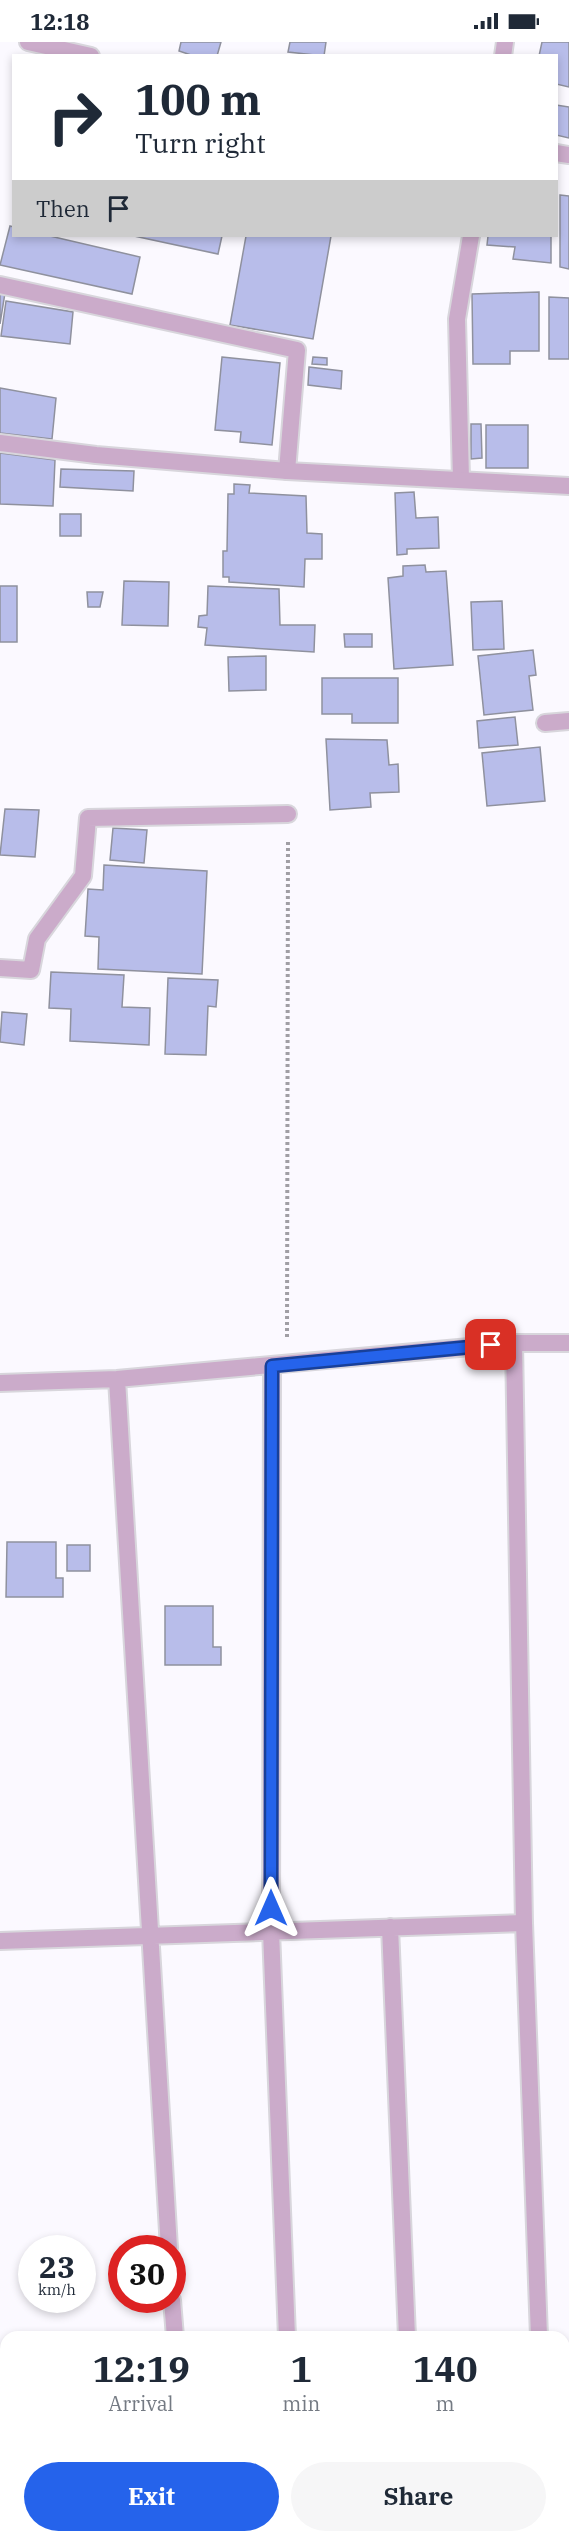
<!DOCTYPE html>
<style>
body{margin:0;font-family:"IBM Plex Serif",serif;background:#f6f6f7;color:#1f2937;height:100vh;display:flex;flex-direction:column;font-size:22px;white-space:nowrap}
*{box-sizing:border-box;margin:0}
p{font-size:20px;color:#747a83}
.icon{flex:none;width:33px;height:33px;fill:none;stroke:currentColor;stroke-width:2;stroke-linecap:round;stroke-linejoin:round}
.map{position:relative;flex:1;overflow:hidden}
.drawer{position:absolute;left:0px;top:2289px;width:570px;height:212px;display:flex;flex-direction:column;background:#fff;border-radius:18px 18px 0 0;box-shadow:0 3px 9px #0003}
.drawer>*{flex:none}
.guide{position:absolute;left:12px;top:12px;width:546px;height:183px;border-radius:0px;box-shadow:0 3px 9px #0003;background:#fff;color:#1f2937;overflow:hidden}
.speed{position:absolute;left:18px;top:2193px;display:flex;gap:12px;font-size:30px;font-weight:700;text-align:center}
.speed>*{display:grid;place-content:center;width:78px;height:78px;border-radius:50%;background:#fff;box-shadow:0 3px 9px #0003;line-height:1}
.speed small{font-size:15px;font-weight:400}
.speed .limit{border:9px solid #d22;background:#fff;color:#111}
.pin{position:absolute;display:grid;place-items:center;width:51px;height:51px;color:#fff;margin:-26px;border-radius:12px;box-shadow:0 3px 9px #0006}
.me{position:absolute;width:66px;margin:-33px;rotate:0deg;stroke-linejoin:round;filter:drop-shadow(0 0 4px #0008)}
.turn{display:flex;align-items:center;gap:21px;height:126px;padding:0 24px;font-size:27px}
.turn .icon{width:78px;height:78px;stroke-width:2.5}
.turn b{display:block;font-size:42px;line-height:51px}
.then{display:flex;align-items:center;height:57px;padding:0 24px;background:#0003;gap:12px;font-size:22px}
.eta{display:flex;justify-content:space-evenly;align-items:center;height:102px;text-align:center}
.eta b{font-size:36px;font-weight:700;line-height:42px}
.action{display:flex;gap:12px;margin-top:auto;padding:12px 24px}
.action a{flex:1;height:69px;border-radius:36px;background:#2563eb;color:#fff;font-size:24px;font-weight:700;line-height:69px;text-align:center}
.action a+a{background:#f6f6f7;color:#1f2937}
.status{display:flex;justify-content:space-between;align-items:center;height:42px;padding:0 30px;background:#fff;direction:ltr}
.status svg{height:16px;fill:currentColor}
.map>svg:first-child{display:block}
.building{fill:#b8bdea;stroke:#8f919e;stroke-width:1.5}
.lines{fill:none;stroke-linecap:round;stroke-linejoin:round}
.service-casing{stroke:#d8d6dc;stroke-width:20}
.minor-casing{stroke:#d8d6dc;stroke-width:20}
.path{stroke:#a09ea4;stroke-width:4;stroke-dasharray:3 3;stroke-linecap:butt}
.service{stroke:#cbabca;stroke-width:16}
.minor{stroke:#cbabca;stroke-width:16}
.route-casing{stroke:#184099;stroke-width:15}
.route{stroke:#2563eb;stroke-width:10}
</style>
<div class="status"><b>12:18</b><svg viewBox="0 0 49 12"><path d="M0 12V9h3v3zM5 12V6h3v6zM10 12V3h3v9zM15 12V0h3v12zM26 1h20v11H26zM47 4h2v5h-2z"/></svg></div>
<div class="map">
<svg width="569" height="2500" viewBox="0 0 569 2500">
<rect width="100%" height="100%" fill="#fbf9ff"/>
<path class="building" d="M181,0H221L217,14H194L179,9Z
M290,0H326L324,14L288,10Z
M542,0H569V45L556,42V14H539Z
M556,63L569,65V96L556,93Z
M560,153L569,154V227L560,225Z
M10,184L14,185V194H50L140,215L132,252L0,223Z
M134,194H222L218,212Z
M246,194H331L313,297L230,283Z
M488,194H551V221L513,217L515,205L487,203Z
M539,250V309H510V322H473L472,252Z
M0,251H5L0,282Z
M549,255L569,256V317H549Z
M6,259L73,270L70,302L1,294Z
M222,315L280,321L272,403L240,400L241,390L215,388Z
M313,315L327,316V323L312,322Z
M309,325L342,329L341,347L308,343Z
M0,346L56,356L52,397L0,391Z
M471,382H481L482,416L471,417Z
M486,383H528V426H486Z
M0,411L55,418L53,464L0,462Z
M61,427L134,429L133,449L60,445Z
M234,442L250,443L249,451L306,454L307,491L322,492V517H305L304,545L229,540V535H223V509H227L228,452H234Z
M414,450L416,476L438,475L439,506L407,507V512L397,513L395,451Z
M60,472H81V494H60Z
M425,523L426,530L446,529L453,623L394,627L388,536L403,534V524Z
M124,539L169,540L168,584L122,583Z
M0,544H17V600H0Z
M208,544L279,547L280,583H315L314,610L205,603L207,586L198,585L199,574L207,573Z
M87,550H103L100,565H88Z
M502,559L504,607L473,608L471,560Z
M344,592H372V605H345Z
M533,608L536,633L529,634L533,668L484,673L478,614Z
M266,614V648L229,649L228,615Z
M322,636H398V681H352V672H322Z
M515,675L518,703L479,706L477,679Z
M326,697L387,698L389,723L398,722L399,750L370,751L371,765L330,768Z
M540,705L545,759L487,764L482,711Z
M5,767L39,768L35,815L0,813Z
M113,786L147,788L144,821L110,818Z
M104,823L207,829L202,932L98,927L99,895L85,894L88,847L103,848Z
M51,930L124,933L122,965L150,966L149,1003L70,999L71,967L49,966Z
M168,936L218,938L216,965L208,964L206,1013L165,1012Z
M2,970L27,972L24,1003L0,1000Z
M7,1500H56V1536H63V1555H6Z
M67,1503H90V1529H67Z
M165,1564H213V1605H221V1623H165Z
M329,2494H425V2500H329Z"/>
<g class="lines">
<g class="service-casing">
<path id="service" d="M503,14L505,0
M0,243L297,308L287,429
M461,438L457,277L471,194
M545,681L569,679
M0,926L31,928L37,897L83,834L88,776L288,772"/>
</g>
<g class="minor-casing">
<path id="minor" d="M28,0L91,14
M556,111L569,113
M0,401L96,413L287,429L569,444
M514,1301L524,1881L539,2295
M272,1324L271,1889L287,2295
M117,1337L169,2206
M0,1341L117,1337L514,1301H569
M390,1885L407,2295
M0,1899L524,1881
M172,2258L175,2295
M564,2473H569
M187,2494V2500
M545,2494L546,2500"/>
</g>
<path class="path" d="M287,1295L288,799"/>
<use href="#service" class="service"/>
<use href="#minor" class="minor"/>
</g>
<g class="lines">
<g class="route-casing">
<path id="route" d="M271,1866L272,1324L491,1303"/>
</g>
<use href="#route" class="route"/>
</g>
</svg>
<div class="speed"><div>23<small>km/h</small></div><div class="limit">30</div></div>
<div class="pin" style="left:491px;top:1303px;background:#d93025"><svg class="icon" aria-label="arrive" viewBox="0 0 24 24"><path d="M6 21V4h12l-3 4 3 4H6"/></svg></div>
<svg class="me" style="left:271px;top:1866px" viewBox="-20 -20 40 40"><path d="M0-17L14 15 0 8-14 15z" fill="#2563eb" stroke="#fff" stroke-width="4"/></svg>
<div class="guide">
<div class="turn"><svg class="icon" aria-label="right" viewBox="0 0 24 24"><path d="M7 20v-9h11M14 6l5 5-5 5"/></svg><div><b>100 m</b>Turn right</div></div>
<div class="then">Then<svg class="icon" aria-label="arrive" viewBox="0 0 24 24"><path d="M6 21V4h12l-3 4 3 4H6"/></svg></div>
</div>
<section class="drawer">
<div class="eta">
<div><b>12:19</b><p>Arrival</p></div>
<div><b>1</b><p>min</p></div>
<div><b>140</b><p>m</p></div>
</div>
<div class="action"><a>Exit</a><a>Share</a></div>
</section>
</div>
